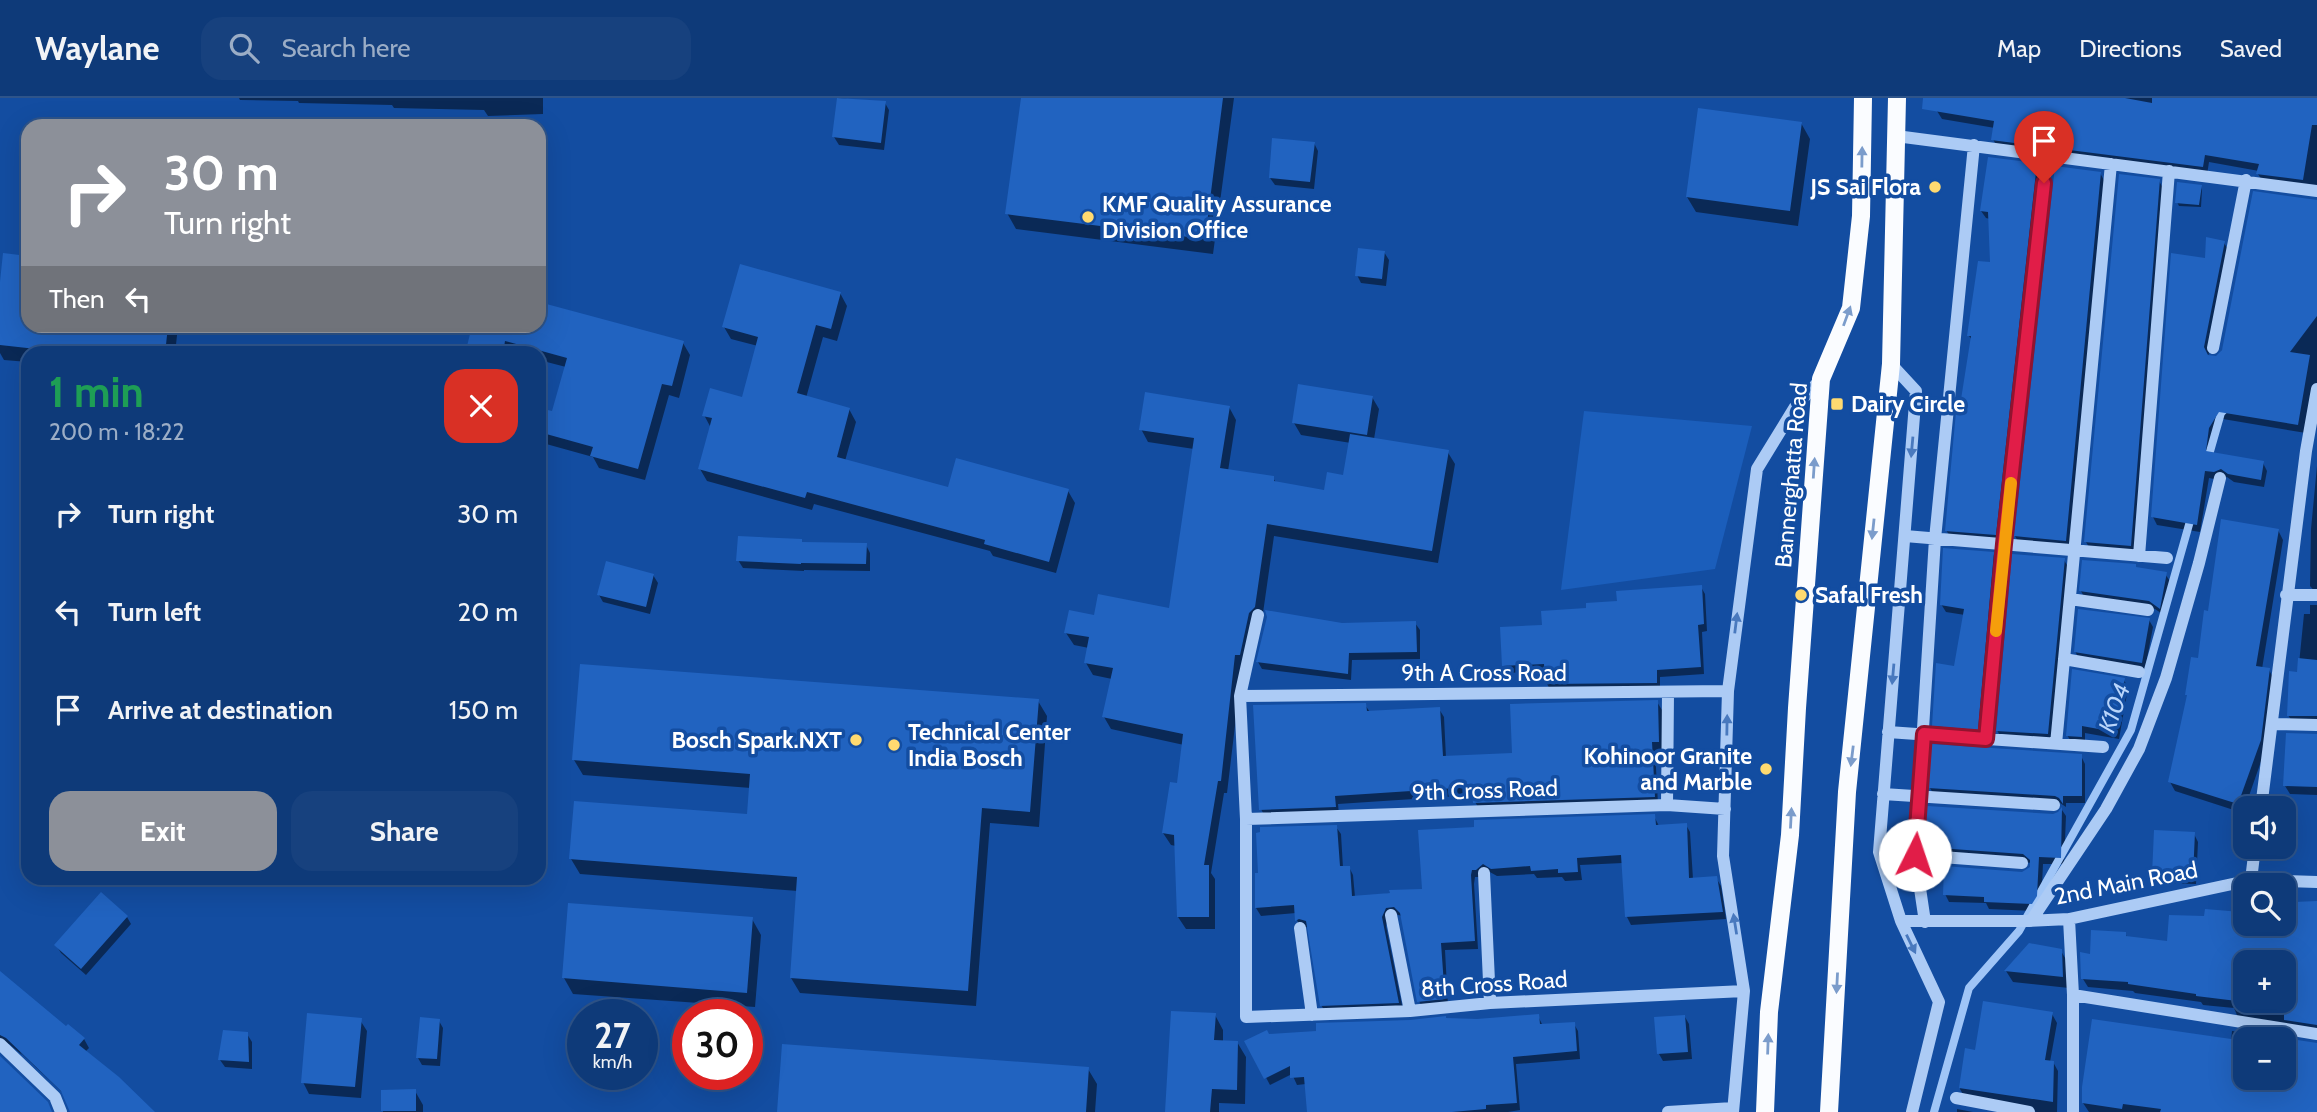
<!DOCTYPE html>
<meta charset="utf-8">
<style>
body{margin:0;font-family:Cabin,sans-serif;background:#17417e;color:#f1f3f6;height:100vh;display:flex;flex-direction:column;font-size:26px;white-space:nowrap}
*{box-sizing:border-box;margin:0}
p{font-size:23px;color:#9badc6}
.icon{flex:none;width:38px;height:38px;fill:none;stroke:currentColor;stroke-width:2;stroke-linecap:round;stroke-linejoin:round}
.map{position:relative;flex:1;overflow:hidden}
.panel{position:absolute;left:21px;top:248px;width:525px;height:539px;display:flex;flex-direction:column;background:#0e3a79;border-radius:21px;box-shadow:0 7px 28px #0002,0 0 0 2px #2e548a}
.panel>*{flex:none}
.banner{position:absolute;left:21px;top:21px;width:525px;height:214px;border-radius:21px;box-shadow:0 7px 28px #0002,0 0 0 2px #2e548a;background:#8c9099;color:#fff;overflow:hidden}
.buttons{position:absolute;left:2233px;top:698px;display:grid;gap:14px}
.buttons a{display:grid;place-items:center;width:63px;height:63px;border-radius:14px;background:#0e3a79;box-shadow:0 7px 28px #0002,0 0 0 2px #2e548a;font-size:35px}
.speed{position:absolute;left:567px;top:901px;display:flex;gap:14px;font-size:35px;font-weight:700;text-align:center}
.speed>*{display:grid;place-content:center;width:91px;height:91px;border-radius:50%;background:#0e3a79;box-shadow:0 7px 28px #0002,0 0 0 2px #2e548a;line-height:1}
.speed small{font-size:18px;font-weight:400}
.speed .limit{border:10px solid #d22;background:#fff;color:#111}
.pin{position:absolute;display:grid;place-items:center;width:60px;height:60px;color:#fff;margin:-72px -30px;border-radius:50% 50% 50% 0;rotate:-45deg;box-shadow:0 0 7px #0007}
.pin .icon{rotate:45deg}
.me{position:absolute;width:77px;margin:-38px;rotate:4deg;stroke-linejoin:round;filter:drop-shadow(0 0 5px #0008)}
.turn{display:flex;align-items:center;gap:24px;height:147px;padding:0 28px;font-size:32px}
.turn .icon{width:91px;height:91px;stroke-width:2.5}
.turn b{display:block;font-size:49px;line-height:60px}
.then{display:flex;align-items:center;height:66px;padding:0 28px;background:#0003;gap:14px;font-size:26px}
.round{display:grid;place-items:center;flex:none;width:74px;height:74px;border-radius:21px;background:#17417e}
.overview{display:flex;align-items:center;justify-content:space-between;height:119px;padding:0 28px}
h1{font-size:42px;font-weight:700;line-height:52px;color:#1e9e55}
.primary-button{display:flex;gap:14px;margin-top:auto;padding:14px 28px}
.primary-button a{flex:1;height:80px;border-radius:21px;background:#8c9099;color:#fff;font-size:28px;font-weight:700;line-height:80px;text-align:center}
.primary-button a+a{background:#17417e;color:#f1f3f6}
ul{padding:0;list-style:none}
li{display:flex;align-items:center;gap:21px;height:98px;padding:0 28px}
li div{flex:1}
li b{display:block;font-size:26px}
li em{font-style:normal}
header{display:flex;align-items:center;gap:42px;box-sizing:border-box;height:98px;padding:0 35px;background:#0e3a79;border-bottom:2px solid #2e548a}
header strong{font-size:33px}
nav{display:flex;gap:38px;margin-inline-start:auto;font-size:24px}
.search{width:490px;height:63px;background:#17417e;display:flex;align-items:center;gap:18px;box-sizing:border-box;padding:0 24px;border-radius:21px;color:#9badc6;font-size:26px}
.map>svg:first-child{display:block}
.green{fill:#1b5ebb}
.shadow{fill:#0007;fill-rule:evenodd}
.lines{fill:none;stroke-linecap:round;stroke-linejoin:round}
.stream{stroke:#9fc5f7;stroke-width:8}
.building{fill:#2163c0}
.minor{stroke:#accbf5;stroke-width:12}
.major{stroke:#fafcff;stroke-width:18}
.oneway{fill:#7b9ccb}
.oneway2{fill:#4979be}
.route-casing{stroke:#92132f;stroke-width:18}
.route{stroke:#e11d48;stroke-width:12}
.slow{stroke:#f59e0b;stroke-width:12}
.poi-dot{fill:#ffda70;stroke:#134da1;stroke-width:2.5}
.labels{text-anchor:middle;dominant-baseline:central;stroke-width:7;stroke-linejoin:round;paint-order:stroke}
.poi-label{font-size:23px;font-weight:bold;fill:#fff;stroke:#134da1;text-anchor:start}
.street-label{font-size:23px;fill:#fff;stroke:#134da1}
.water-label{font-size:24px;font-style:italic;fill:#b9d5fb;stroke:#134da1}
</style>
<header>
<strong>Waylane</strong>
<div class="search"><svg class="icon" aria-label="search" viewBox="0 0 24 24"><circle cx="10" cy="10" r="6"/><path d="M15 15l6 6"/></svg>Search here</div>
<nav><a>Map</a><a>Directions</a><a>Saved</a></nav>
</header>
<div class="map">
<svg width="2317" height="1014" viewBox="0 0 2317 1014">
<rect width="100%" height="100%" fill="#134da1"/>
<path class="green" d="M1584,313L1752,328L1715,471L1561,492Z"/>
<path class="shadow" d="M239,0H543V16L488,18L484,12L394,10L392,7L299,5L298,3L240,2Z
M838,0L885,5L889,12L884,52L839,47L834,39Z
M1022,0H1234L1213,156L1016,131L1007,115Z
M1940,0H2317V91L2263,84L2258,76L2259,73L2209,64L2207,77L1997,49L1993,41L1995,30L1942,21L1937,13Z
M1801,25L1810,41L1798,128L1696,114L1687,99Z
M1314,45L1318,53L1314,91L1275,87L1270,80Z
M2036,67L2040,74L2000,444L1951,440L1946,432L1972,242L1969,238L1991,167L1990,121L1986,120L1981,113Z
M2100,75L2105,84L2071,451L2020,447L2015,438Z
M2159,83L2163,90L2134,455L2090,451L2086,444Z
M2201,88L2202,92L2201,109L2179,108L2177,104Z
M2317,103V292L2306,335L2223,321L2213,339L2211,356L2263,365L2267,373L2264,389L2234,384L2227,379L2219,382L2209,380L2200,434L2157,427L2153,419L2207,162L2224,145L2229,153L2208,259L2217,260Z
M1384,154L1389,162L1386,188L1361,185L1357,177Z
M28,159V228H178L175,256H28V264L4,262L0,255V201Z
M840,195L847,208L837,243L823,239L806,300L849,311L856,324L845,363L949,391L1068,393L1075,405L1056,475L993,458L990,453L814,406L812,412L707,383L700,371L711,330L704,317L743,301L758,248L731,241L724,229Z
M539,205L683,245L690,257L679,300L669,297L645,382L599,370L593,359L539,344V311L554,315L566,269L539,262V256H467L474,228H539Z
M249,251L270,256H248Z
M1372,299L1379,311L1374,341L1447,353L1455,366L1438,465L1274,438L1262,522L1242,569L1227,695H1224L1211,775L1215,781V831H1186L1178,819L1176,748L1171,747L1163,735L1179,687L1184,647L1111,631L1104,619L1112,581L1093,577L1086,565L1089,550L1074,547L1066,535L1095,519L1171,513L1194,351L1148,344L1141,331L1229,309L1236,322L1228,373L1273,380L1277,386L1325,394L1344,379L1351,345L1301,337L1294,325Z
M2317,368V496L2310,488L2311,431Z
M2278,432L2283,442L2262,571L2269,572L2274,581L2265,652L2243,715L2175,693L2170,684L2199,562Z
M803,446L866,447L870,455V473L804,472V473L743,470L738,462Z
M1993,456L1998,463L1981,638L1938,635L1934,628L1955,570L1965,517L1946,514L1941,506Z
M2064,462L2068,469L2051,643L2001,640L1997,632Z
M2137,471L2165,476L2170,483L2164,517L2155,511L2085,501L2081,493Z
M653,477L658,485L650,516L603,504L599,497Z
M1701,489L1705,496L1707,533L1702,534L1704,576L1660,579V592L1551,593L1547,586L1546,573L1508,575L1504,568L1502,531L1543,529L1588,512Z
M2310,507H2317V626L2293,625L2288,617L2298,576L2304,516H2310Z
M2149,522L2153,529L2145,571L2079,561L2075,553Z
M1415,525L1420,532V561L1352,562L1351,582L1262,571L1258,564L1342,527Z
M28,545V612L26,608L19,546Z
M2124,582L2128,590L2119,641L2085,635V646L2072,645L2067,637Z
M1038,603L1047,618L1039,729L990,725L976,908L800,895L791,880L798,793L580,776L571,761L749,718L751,690L583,677L574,662Z
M1657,604L1662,612V652H1655L1658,706L1480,712L1475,704L1474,697L1338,706L1339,717L1265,719L1261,711L1365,607L1370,614L1439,611L1444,619L1446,660L1514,657Z
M2317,637V697L2290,696L2285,688Z
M2081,658L2085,666V705H2066V709L2060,705L1934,697L1930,690Z
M2062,712L2066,718L2064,766H2043L2041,806L2036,813L1989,811L1986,805L1949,804L1945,796L2022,776L2030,772L2033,765L1930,756L1926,749L2060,716Z
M1654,718L1659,728L1686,727L1690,734L1693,781L1716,780L1721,788L1726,821L1631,827L1627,819L1623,765L1580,767L1582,782L1565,783L1562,779L1537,780L1534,776L1497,778L1488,773L1481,779H1475L1474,786L1478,851L1445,852L1448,908L1423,911L1419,903L1402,818L1395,816L1389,819L1386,828L1403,912L1326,915L1321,907L1308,829L1301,830L1297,822L1296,815L1261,818L1256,810L1336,729L1341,736L1343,770L1349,769L1353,777L1355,799L1423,792L1420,733Z
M2194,736L2198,744L2196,786L2158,785L2154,777Z
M2317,805V934L2239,922L2234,910L2203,907L2201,904L2135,895L2133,893L2088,889L2083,881L2091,858L2125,836L2128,840L2169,845L2205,820L2206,813L2245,817V826H2284V810H2296ZM2245,864H2284V903H2245Z
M127,819L131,826L86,877L61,855L56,847Z
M752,821L761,837L755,909L573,896L564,880Z
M2061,853L2068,865L2069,890L2013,884L2006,873Z
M0,875L67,930L84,941L89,950L85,954L153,1014H83L20,954L22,957L9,946L0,949Z
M2052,916L2057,925L2050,964H2053L2058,973L2057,1014H2037L1965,1000L1960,991L1966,952L1977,954Z
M1215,917L1223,932V944H1237L1246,959L1245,1006L1219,1005V1014H1167Z
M1538,918L1543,928L1574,926L1578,933L1580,961L1516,966L1520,1012L1508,1014H1308L1306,986L1297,987L1292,976L1270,987L1247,944L1268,938Z
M1685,919L1689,926L1692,961L1663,963L1659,956Z
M360,922L367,933L361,1000L309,996L303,984Z
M439,923L443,930L440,968L422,967L418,960Z
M2232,933L2317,946V1014H2089L2083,1005L2231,943ZM2245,942H2284V980H2245Z
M247,936L252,944V971L225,969L220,962Z
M1088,971L1097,986L1095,1014H779Z
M383,993H415L423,1007V1014H383Z
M1957,1011L1973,1014H1957Z"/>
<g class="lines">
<path class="stream" d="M2207,364L2221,315L2228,308
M1934,1014L1969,890L2019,833L2131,632L2192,416"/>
</g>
<path class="building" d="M837,0L886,3L881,45L832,39Z
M1021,0H1223L1205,141L1005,116Z
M1923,0H2125L2152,5V0H2317V27H2312L2303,82L2256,76L2259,66L2205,57L2203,69L1991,42L1994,23L1922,11Z
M1698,10L1802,24L1790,113L1686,99Z
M1272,40L1315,44L1310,84L1269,80Z
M1988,59L2037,65L1996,437L1945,433L1956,314H1959L1971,238H1967L1978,163L1990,164L1988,114L1980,113Z
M2055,68L2101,74L2066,443L2014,438Z
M2119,76L2160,81L2131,448L2084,444Z
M2177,84L2202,87L2199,107L2175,105Z
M2253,93L2317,102V218L2290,254L2310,257L2298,327L2219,314L2209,330L2206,353L2264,363L2261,382L2228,376L2221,371L2214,374L2205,373L2197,427L2151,419L2171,155L2205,160L2206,139L2225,143L2204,249L2208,257L2216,258L2222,252Z
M1358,150L1385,153L1382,181L1355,178Z
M3,155L28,158V228H168L165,256H81L0,247V184Z
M740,166L841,194L831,231L816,227L797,295L850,310L837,359L948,389L956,360L1069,391L1049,464L984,446L985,442L807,394L805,400L698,371L712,320L702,318L710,290L742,299L758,239L722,229Z
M539,204L684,243L672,288L662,286L638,371L590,358L593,349L539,334V310L552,313L567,260L505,243L503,256H465L472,228H539Z
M1298,286L1373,298L1367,337L1292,325Z
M1145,294L1230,308L1220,370L1274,378V383L1324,392L1327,374L1343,377L1350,336L1449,352L1432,453L1267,426L1255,509L1249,515L1240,557H1235L1221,683H1218L1204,767H1209V819H1177L1174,737L1162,735L1170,684L1177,685L1183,636L1102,619L1113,570L1084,565L1089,539L1064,535L1069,512L1094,517L1098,496L1169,510L1194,340L1139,332Z
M2221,421L2279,431L2256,568L2270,570L2261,642L2238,706L2168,684L2187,597H2185L2191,559L2198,560L2204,512L2208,513Z
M738,438L802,441V444L867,445L866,466L801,465V466L736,463Z
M1943,450L1994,454L1978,632L1932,628L1936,565L1954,568L1964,511L1940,507Z
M2012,456L2065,460L2048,636L1996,633Z
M2082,462L2136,466V469L2167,474L2160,511L2149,503L2079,493Z
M606,463L654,476L646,509L597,497Z
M1702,487L1704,526L1698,527L1701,569L1657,572V585L1545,586L1544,566L1502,568L1500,529L1542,527L1541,513L1586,510V505L1617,503L1616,493Z
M2078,511L2150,520L2142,565L2074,554Z
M1265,512L1342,525L1416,523L1417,554L1349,555L1348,576L1256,564L1267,519Z
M2298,560L2317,562V618H2287L2289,573L2297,574Z
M580,566L1039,601L1030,714L982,710L968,893L790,880L797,779L569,761L574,703L747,716L750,676L572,662Z
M2072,571L2125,580L2115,634L2082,628V639L2066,638Z
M1658,602L1659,644H1652L1655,699L1473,705L1472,689L1335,698L1336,709L1259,712L1253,607L1366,605L1367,613L1440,609L1443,658L1512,655L1510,606Z
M2286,635L2317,636V689L2283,688Z
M1931,646L2082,656V698H2063V706L2059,700L2055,698L1928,690Z
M1927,708L2053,716L2058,714L2062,709L2061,760L2039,759L2037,798L2032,806L1984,804V799L1943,797L1944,768L2022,774L2030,769V762L2023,756L1924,749Z
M1655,716L1656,727L1687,725L1689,780L1717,778L1723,814L1625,819L1621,757L1577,760L1578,774L1558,775V771L1531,773L1530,768L1491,771L1483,766L1476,772H1472L1471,777L1475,843L1441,845L1445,901L1417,904L1400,815L1394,809L1386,810L1382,819L1399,905L1320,908L1306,823L1299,821L1295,823L1294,807L1255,810V775H1258L1256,735L1260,734V729L1337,727L1340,768H1350L1352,798L1390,795L1389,792L1422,791L1418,732L1474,729V722Z
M2154,732L2195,734L2193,779L2152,777Z
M101,794L128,818L81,871L54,847Z
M2317,803V927L2284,922V864H2245V904L2196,898V896L2128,886V884L2081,881L2080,854L2090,856L2091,832L2126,834V838L2167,843L2169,817L2204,818L2205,811L2241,814L2240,826H2284V808H2294V804Z
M568,805L753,819L747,895L562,880Z
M2029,845L2062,851L2063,879L2004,873Z
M0,873L66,928L68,926L85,940L79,947L119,979L155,1014H70L61,993L6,940L0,937Z
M1983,903L2053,914L2045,962L2054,963L2053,1004L1959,990L1965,950L1975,952Z
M1171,913L1216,915L1214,942L1238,943L1237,992L1212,991L1210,1014H1165Z
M307,915L362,920L355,989L301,985Z
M1539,916L1540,926L1575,924L1577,953L1513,959L1517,1005L1486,1007V1011L1452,1014H1307L1304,979L1290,980V968L1264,981L1244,943L1267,932L1269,936L1316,933V925L1410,922L1446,918V920L1477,921Z
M1685,917L1688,954L1657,956L1654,919Z
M420,919L440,921L437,961L416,960Z
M2092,921L2245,943V980H2284V940L2317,945V1014H2160L2161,1011L2123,1006L2122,1011L2082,1005V989Z
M223,932L248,934L249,964L218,962Z
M782,946L1089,969L1086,1014H777Z
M0,958L48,1004L52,1014H0Z
M416,991V1013H381V992Z"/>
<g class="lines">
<path class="minor" d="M1896,38L2317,93
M2213,250L2246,82
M1891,266L1916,293L1879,754L1901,823L1939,904L1912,1014
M1905,438L2167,460
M2139,458L2169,73
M2286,497H2317
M2070,501L2148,512
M1258,517L1240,598L1246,721V919L1410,913L1490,905L1744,893
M2064,561L2139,574
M1240,598L1728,593
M2272,626L2317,627
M1888,634L2103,649
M1986,641L2004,446L2047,57
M2056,646L2111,66
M1883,696L2054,707
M1667,707L1668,595
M2261,710L2306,353L2317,291
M1246,721L1667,707L1725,711
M1915,757L2022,765
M1484,775L1490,905
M2251,782L2255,749
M1391,817L1410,913
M2069,821L2073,897V1014
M1901,823H2025L2069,821L2251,782L2317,784
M2031,823L2106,711L2139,651L2166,580L2199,465L2220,380
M1925,824L1915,757L1935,441L1974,47
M1300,830L1312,917
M2073,897L2317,936
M0,946L55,999L61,1014
M1956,1000L2029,1014
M1668,1014L1733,1010
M1733,1014L1744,893L1723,758L1728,593L1757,371L1795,309L1821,281"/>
<path class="major" d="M1765,1014L1769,914L1790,737L1797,610L1821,281L1851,210L1861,118L1863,0
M1829,1014L1847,694L1891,266L1897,0"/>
</g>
<defs><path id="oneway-solid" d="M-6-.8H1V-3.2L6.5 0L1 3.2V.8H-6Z" transform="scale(1.75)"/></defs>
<g class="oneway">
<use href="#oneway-solid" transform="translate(1862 59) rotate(-89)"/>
<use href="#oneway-solid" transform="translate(1847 218) rotate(-70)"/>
<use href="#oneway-solid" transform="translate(1814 370) rotate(-86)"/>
<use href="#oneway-solid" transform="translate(1873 431) rotate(96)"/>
<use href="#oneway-solid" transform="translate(1852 658) rotate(97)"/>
<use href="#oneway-solid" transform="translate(1791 720) rotate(-87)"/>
<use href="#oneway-solid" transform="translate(1837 885) rotate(93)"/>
<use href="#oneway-solid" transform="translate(1768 946) rotate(-88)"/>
</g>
<g class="oneway2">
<use href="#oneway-solid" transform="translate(1912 349) rotate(95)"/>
<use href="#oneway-solid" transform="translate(1736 525) rotate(-83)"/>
<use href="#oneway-solid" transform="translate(1893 576) rotate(95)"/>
<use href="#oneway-solid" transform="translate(1727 627) rotate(-89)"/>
<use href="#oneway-solid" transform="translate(1735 826) rotate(-99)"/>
<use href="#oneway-solid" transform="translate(1911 846) rotate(64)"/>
</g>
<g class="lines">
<g class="route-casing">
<path id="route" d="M1915,757L1924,636L1986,641L2004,446L2044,85"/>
</g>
<use href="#route" class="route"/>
<path class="slow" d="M1996,533L2011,385"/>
</g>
<g class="poi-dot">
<circle cx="1935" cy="89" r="7"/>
<circle cx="1088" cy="119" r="7"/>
<rect x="1830" y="299" width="14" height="14" rx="3.5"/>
<circle cx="1801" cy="497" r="7"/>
<circle cx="856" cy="642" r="7"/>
<circle cx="894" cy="647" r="7"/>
<circle cx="1766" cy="671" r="7"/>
</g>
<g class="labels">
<g class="poi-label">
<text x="1921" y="89" text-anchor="end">JS Sai Flora</text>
<text x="1102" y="106">KMF Quality Assurance<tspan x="1102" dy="26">Division Office</tspan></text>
<text x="1851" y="306">Dairy Circle</text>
<text x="1815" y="497">Safal Fresh</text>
<text x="908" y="634">Technical Center<tspan x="908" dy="26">India Bosch</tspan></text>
<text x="842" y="642" text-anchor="end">Bosch Spark.NXT</text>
<text x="1752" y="658" text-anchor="end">Kohinoor Granite<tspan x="1752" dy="26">and Marble</tspan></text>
</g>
<g class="street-label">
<text transform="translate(1791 377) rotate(-85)">Bannerghatta Road</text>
<text x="1484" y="575">9th A Cross Road</text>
<text transform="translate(1485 692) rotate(-2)">9th Cross Road</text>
<text transform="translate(2126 785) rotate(-11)">2nd Main Road</text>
<text transform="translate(1494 886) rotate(-4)">8th Cross Road</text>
</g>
<g class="water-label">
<text transform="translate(2114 610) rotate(-70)">K104</text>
</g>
</g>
</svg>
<div class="buttons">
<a><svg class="icon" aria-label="sound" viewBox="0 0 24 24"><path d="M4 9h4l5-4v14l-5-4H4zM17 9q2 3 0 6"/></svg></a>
<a><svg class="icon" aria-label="search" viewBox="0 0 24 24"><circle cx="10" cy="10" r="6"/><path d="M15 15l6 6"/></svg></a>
<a>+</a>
<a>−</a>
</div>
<div class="speed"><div>27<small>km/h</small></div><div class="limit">30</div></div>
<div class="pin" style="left:2044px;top:85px;background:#d93025"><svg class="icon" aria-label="arrive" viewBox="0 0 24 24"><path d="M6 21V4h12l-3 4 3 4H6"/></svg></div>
<svg class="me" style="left:1915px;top:757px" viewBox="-20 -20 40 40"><circle r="19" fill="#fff"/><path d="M0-13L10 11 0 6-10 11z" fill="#e11d48"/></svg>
<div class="banner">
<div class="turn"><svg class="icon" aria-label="right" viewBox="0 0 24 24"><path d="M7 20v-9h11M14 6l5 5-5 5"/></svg><div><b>30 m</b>Turn right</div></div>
<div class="then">Then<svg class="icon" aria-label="left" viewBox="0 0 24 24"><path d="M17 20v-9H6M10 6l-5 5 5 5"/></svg></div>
</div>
<section class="panel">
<div class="overview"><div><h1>1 min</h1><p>200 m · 18:22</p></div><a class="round" style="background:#d93025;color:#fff"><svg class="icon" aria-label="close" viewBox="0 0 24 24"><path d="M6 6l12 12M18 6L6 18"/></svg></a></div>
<ul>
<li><svg class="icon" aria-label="right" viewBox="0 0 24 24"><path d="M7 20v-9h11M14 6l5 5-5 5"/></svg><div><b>Turn right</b></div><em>30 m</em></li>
<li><svg class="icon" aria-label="left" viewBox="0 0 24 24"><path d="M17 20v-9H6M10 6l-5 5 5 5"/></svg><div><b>Turn left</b></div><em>20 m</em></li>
<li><svg class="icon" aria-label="arrive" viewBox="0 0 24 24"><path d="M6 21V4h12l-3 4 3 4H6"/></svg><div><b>Arrive at destination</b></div><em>150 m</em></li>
</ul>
<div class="primary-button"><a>Exit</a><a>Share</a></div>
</section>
</div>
